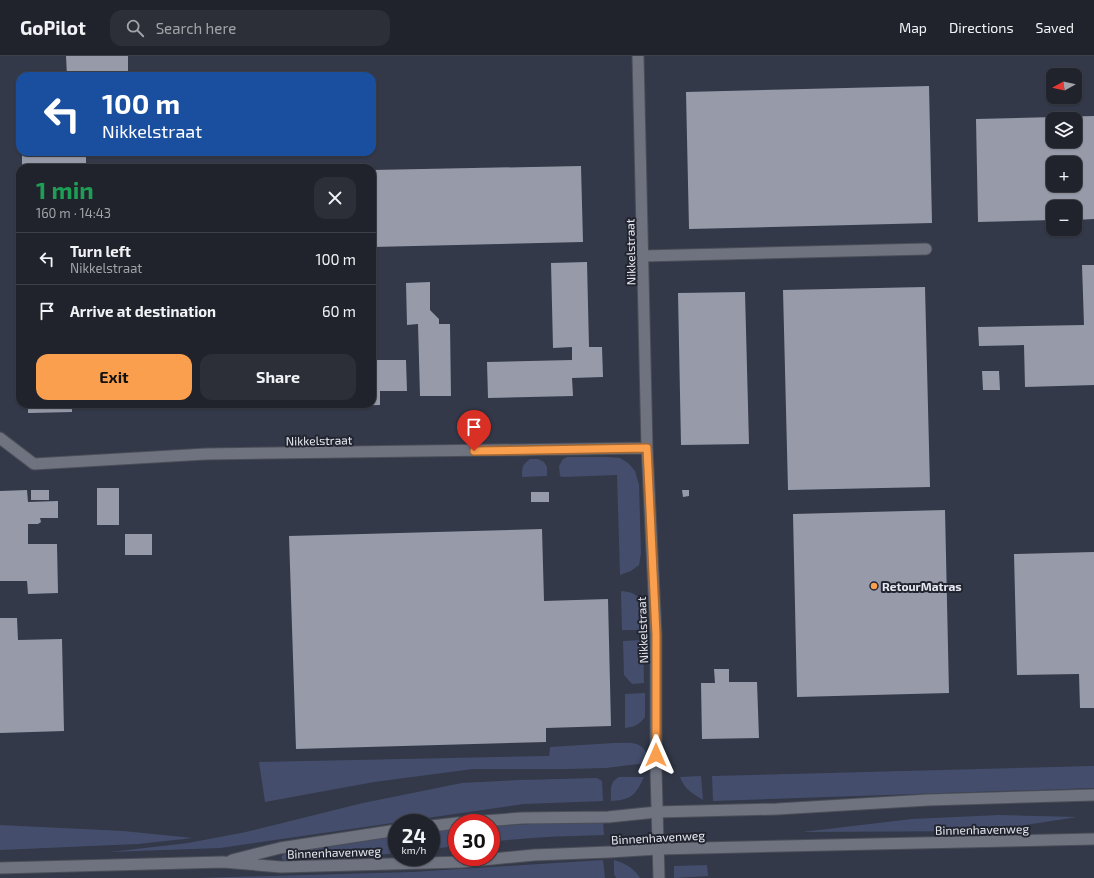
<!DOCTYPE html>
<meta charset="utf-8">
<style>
body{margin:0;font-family:"Exo 2",sans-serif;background:#2d2f38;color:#f1f3f6;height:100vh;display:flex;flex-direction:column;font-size:15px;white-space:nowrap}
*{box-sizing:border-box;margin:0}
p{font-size:13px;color:#a2a4a9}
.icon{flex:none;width:22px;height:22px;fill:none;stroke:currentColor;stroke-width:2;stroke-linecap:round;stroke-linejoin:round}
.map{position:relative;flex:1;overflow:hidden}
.panel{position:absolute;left:16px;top:108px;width:360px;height:244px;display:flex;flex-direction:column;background:#21232c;border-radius:12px;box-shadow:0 1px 3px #0004,0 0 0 1px #3e4048}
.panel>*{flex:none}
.banner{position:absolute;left:16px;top:16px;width:360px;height:84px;border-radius:12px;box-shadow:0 1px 3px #0004,0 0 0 1px #3e4048;background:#1a4fa0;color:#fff;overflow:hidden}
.needle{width:26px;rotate:262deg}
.buttons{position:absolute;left:1046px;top:12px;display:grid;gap:8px}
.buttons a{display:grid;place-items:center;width:36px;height:36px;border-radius:8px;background:#21232c;box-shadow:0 1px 3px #0004,0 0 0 1px #3e4048;font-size:20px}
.speed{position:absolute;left:388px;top:758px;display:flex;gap:8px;font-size:20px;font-weight:700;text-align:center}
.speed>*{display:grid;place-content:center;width:52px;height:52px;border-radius:50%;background:#21232c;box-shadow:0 1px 3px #0004,0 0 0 1px #3e4048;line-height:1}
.speed small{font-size:10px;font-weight:400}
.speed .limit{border:6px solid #d22;background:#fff;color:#111}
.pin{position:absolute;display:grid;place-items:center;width:34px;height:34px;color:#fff;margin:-41px -17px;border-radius:50% 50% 50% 0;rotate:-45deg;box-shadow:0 0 4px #0007}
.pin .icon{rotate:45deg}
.me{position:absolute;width:44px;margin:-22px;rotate:0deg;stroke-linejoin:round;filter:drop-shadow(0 0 3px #0008)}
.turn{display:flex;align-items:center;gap:14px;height:84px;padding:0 20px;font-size:18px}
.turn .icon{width:52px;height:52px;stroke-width:2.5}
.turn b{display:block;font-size:28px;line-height:34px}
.round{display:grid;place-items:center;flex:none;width:42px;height:42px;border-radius:12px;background:#2d2f38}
.overview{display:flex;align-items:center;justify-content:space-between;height:68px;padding:0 20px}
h1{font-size:24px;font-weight:700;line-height:30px;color:#1e9e55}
.action{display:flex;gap:8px;margin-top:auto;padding:8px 20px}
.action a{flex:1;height:46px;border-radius:12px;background:#fa9f4e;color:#111;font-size:16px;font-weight:700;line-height:46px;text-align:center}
.action a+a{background:#2d2f38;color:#f1f3f6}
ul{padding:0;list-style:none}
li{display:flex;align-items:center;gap:12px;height:52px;padding:0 20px;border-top:1px solid #3e4048}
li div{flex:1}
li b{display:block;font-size:15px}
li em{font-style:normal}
header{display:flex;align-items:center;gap:24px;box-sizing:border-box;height:56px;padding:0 20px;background:#21232c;border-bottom:1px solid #3e4048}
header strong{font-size:19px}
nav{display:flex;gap:22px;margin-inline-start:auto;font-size:14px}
.search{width:280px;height:36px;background:#2d2f38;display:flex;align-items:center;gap:10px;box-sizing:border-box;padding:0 14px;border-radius:12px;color:#a2a4a9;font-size:15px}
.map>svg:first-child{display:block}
.built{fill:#333949;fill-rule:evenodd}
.green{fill:#444e6c}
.building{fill:#979ba9;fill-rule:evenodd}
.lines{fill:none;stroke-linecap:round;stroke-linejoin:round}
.service-casing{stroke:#4b4e57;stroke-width:13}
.minor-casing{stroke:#4b4e57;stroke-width:13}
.secondary-casing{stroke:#4b4e57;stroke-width:13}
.service{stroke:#6f7380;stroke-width:11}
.minor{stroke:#6f7380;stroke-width:11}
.secondary{stroke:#6f7380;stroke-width:11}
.route-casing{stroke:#a26733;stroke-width:10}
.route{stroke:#fa9f4e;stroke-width:7}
.poi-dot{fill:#fa9f4e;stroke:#222530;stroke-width:1.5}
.labels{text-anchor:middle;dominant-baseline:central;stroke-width:4;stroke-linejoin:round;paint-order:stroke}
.street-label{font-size:12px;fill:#e6e9f0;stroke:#222530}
.poi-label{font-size:12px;font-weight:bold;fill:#e6e9f0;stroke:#222530;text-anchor:start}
</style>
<header>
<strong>GoPilot</strong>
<div class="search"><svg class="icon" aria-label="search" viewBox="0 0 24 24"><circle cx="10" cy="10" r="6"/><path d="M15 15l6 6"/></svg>Search here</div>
<nav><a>Map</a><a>Directions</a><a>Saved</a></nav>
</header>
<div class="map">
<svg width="1094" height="822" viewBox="0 0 1094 822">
<rect width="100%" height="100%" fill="#2c2f3a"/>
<path class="built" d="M0,0H1094V822H0ZM1053,19H1075V41H1053ZM20,20H372V96H20ZM1053,63H1075V85H1053ZM1053,107H1075V129H1053ZM20,112H372V348H20ZM1053,151H1075V173H1053ZM397,767H431V801H397ZM457,767H491V801H457Z"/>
<path class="green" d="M567,401H607L620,402L628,407L635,415L639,429L641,498L639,509L631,515L620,519L617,419L562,421L560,420L559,410L563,403Z
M530,403H538L544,406L547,411V420L522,421C522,411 522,409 530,403Z
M621,535C647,536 642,554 643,574H622Z
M643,584L644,627L632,628L624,619L623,585Z
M645,637V661C639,669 634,671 625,672V638Z
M614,687C624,687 642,684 646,697C647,700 646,704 646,707L606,712L566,713H473L374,726L265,746L259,706L549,700L550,691Z
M1094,710V732L713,745L712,720Z
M701,720L703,744C692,737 685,734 680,721Z
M619,721H644C636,739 631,744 611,745C611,735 609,726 619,721Z
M597,722L602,725L603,745L524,748L220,792L110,796L188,787L246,776L363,747L462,727L520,724Z
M999,759L1077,761L986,775L802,776L912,763Z
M603,766L604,779C566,780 529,781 491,786V770L550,767Z
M0,769L123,775L193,782L138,788L0,794Z
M457,773V790L431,793V776Z
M397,780V797L322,804H283L281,801L284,798L301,795Z
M603,804L605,822H197L413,816Z
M614,804C625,807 634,812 640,822H616L614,818Z
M707,809L708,820L674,822V810Z"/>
<path class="building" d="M66,0H128V20H67Z
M929,30L932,167L689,173L686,36Z
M1094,60V163L1075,164V151H1053V164L978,166L976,63ZM1053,63H1075V85H1053ZM1053,107H1075V129H1053Z
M22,96H86V112H22Z
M581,110L583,186L372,191V114Z
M587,206L589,291H602L603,321L572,322L573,340L488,342L487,306L572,304V291L553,292L551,207Z
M1082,209H1094V329L1025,331L1024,289L979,290L978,271L1084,269Z
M430,226V254L439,263V268H450L451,340H420L418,268L407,269L406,227Z
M925,231L930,431L788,434L783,234Z
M745,236L749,388L681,389L678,237Z
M372,304H406L407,335H380V349L340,350V348H372Z
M982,315H999L1000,334H983Z
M28,348H72V356L28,357Z
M97,432H119V469H97Z
M27,434L28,446L58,445V462H40L41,466L38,468H28V488H57L58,537L28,538L27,525H0V435Z
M31,434H49V444H31Z
M682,434H689V440L683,441Z
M531,436H549V446H531Z
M945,454L949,637L797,641L793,458Z
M542,473L544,545L608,543L611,670L546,672V686L296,693L289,480Z
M125,478H152V499H125Z
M1094,496V652H1080L1079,618L1017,619L1014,498Z
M0,562H17L18,584L62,583L64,675L0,677Z
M714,613H729V626H757L759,682L702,683L701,627H715Z"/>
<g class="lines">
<g class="service-casing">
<path id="service" d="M643,200L926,193"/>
</g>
<g class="minor-casing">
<path id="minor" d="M638,0L647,392L656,578V715L659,822
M0,382L34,408L206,398L647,392"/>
</g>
<g class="secondary-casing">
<path id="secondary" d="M458,767L522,762L608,761L657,756L777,753L928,744L1094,739
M431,770L457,767
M232,804L280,792L397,774
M0,812L223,806L281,811L462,806L534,799L609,796L658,793L1094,783"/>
</g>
<use href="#service" class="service"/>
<use href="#minor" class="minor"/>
<use href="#secondary" class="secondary"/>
</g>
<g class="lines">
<g class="route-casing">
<path id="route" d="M474,395L647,392L656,578V699"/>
</g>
<use href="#route" class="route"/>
</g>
<circle class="poi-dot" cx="874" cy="530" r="4"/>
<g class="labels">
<g class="street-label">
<text transform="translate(630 196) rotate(-91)">Nikkelstraat</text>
<text transform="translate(319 384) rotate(-1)">Nikkelstraat</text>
<text transform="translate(642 574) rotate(-92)">Nikkelstraat</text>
<text transform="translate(982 773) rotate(-1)">Binnenhavenweg</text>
<text transform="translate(658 781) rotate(-3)">Binnenhavenweg</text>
<text transform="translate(334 796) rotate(-2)">Binnenhavenweg</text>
</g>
<g class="poi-label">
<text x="882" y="530">RetourMatras</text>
</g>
</g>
</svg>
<div class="buttons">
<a><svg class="needle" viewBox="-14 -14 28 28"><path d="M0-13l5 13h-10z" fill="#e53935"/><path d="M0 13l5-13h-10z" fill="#a2a4a9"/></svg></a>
<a><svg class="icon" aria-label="layers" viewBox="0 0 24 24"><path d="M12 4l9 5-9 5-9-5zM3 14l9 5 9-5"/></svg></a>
<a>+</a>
<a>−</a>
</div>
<div class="speed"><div>24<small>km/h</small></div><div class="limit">30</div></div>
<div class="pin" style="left:474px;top:395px;background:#d93025"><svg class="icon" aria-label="arrive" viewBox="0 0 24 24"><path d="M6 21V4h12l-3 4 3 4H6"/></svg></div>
<svg class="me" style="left:656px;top:699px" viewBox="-20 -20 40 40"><path d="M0-17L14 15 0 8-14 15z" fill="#fa9f4e" stroke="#fff" stroke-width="4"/></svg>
<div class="banner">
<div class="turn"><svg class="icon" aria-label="left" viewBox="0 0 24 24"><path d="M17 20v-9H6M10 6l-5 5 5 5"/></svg><div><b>100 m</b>Nikkelstraat</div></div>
</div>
<section class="panel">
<div class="overview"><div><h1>1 min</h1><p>160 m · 14:43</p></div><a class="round"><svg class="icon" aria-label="close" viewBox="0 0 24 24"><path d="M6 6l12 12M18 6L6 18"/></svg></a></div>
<ul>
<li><svg class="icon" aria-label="left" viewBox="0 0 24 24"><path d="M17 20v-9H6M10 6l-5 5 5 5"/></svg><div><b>Turn left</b><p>Nikkelstraat</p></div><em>100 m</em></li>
<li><svg class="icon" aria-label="arrive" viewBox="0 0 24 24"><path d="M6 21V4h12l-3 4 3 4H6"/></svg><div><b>Arrive at destination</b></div><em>60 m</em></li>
</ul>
<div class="action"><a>Exit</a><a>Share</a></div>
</section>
</div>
